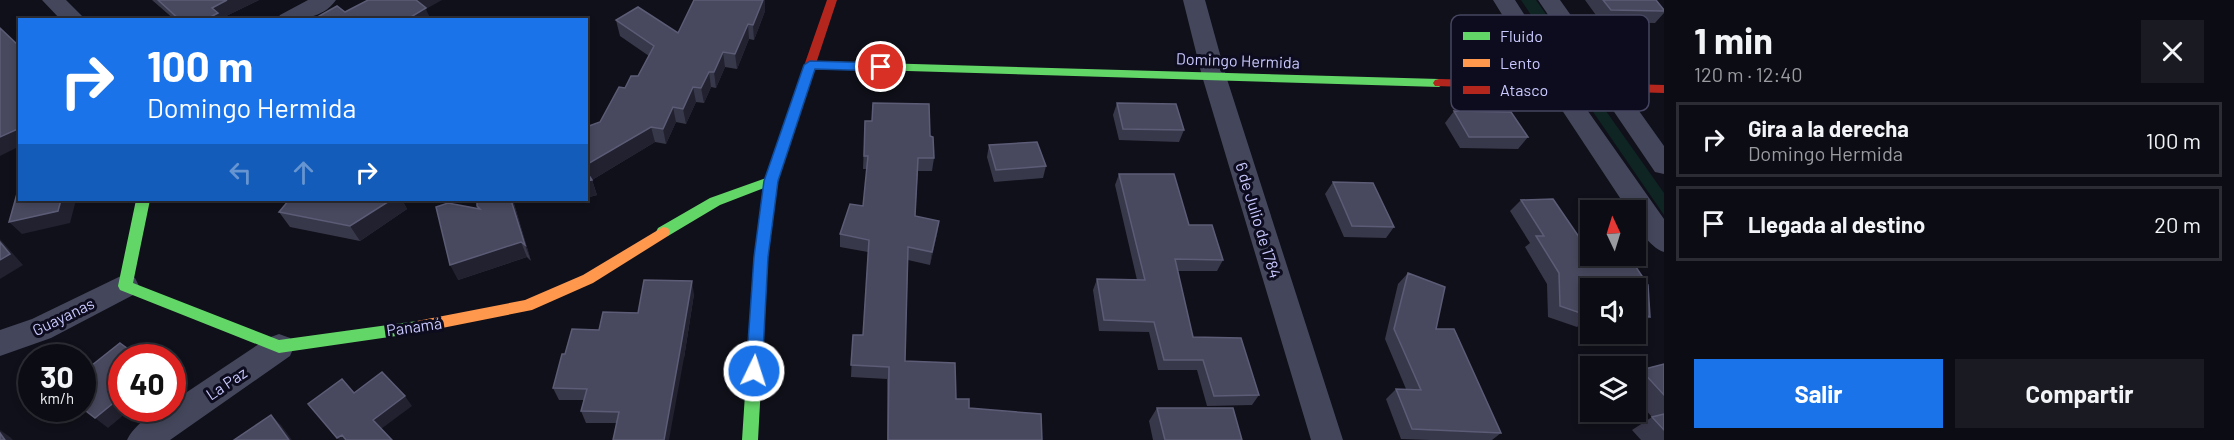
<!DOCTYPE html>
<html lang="es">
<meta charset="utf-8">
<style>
body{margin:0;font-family:Barlow,sans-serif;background:#1a1a22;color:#f1f3f6;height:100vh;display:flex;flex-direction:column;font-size:22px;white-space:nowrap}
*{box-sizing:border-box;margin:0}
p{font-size:20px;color:#9a9ba0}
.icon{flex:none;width:33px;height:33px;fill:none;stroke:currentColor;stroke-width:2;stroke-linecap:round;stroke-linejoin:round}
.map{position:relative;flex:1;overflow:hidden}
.sheet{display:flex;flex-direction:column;background:#0c0c14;width:570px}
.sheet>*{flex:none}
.guide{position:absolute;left:18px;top:18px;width:570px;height:183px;border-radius:0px;box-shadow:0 3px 9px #0003,0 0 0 2px #2c2c34;background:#1a73e8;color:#fff;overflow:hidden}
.needle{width:39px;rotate:356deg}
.buttons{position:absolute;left:1580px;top:200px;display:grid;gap:12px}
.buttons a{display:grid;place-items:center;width:66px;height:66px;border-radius:0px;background:#0c0c14;box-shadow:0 3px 9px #0003,0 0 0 2px #2c2c34;font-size:30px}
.speed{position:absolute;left:18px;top:344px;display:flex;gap:12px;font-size:30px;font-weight:700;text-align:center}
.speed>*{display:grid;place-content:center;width:78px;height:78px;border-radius:50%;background:#0c0c14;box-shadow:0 3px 9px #0003,0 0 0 2px #2c2c34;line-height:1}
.speed small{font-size:15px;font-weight:400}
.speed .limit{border:9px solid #d22;background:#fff;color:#111}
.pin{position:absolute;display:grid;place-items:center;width:51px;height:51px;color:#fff;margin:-26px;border:3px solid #fff;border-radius:50%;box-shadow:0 2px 6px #0007}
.me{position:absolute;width:66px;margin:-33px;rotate:4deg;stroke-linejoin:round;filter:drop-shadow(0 0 4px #0008)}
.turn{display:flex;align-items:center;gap:21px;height:126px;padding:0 30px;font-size:27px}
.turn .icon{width:78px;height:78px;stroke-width:2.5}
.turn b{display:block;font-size:42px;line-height:51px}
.lanes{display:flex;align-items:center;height:57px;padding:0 30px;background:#0003;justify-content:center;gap:30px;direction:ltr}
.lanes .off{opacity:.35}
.round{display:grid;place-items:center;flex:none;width:63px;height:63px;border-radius:0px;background:#1a1a22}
.headline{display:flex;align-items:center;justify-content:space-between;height:102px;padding:0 30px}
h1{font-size:36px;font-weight:700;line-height:45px}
.cta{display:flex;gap:12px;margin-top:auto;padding:12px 30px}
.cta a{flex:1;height:69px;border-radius:0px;background:#1a73e8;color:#fff;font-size:24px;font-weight:700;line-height:69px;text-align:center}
.cta a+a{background:#1a1a22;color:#f1f3f6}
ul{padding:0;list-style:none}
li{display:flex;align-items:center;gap:18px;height:75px;margin:0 12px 9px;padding:0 18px;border:3px solid #2c2c34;border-radius:0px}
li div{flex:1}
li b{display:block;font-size:22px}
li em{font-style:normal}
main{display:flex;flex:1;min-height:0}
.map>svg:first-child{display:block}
.green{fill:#0f2523}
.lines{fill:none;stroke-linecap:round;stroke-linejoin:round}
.street{fill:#44465b;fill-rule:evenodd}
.fast{fill:#63d668;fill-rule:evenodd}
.slow{fill:#ff974d;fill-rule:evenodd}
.jam{fill:#b3261e;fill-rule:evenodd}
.wall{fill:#38384b}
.shaded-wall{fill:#21212f}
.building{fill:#48485e;stroke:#5c5c77;stroke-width:1.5}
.route{fill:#1a73e8;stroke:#114b97;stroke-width:1.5}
.labels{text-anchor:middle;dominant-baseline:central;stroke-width:6;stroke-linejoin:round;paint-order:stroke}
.street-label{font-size:16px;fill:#c9c9ff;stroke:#0d0c1e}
.key{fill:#0d0c1e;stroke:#454562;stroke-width:1.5}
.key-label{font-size:16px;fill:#c9c9ff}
</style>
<main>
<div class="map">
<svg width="1664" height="440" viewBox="0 0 1664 440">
<rect width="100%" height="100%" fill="#10101a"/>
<path class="green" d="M1521,0H1536L1584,68L1566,67Z
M1587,103L1601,104L1664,193V215Z"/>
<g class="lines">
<path class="street" d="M42,0H66L86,20H61Z
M308,0H336C323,19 298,20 277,20L280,15Z
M1183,0H1205L1226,76L1343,440H1311L1202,76Z
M1493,0H1515L1566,80L1664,219V252C1649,247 1635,226 1635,210H1628L1550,92Z
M1538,0H1560L1664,146V174L1655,172Z
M125,274L135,278L139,286L135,294L51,338L0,356V330L32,319Z
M279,334L290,338L294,347L290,356L170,440H127C134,425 156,408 172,408V402L268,338Z"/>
<path class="fast" d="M810,61L1439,79L1445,83L1439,87L806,68L804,65Z
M796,102L802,106L778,181L768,257L758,440H742L754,257L764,188L720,205L668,236H658L656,232L658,228L710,198L766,178L790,106Z
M136,200H150L133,283L279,340L417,321L422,323L424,327L422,331L417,333L279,353L120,290L118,286Z"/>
<path class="slow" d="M663,227L668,228L670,232L668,236L593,283L532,310L417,333L412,331L410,327L412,323L417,321L525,300L583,275Z"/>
<path class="jam" d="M827,0H837L802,106L800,109H792L790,106Z
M1439,79L1664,85V93L1435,86L1433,83L1435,80Z"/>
</g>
<path class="wall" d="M152,0H259L222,18V20H175Z
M1585,0H1656L1664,10V13L1655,23L1601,22Z
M765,11L754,40L749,39L737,69L725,67L716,88L711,87L704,103L696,102L686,124L676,122L666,144L655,142L592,180L597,195L586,198V127L600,122L625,88L638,76L649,56L620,36L616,20L678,33Z
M1117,103L1184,130L1179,142L1119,140L1113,115Z
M1454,111L1528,137L1518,149L1460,148L1445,123Z
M865,121L930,136L934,158L932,171H918L915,216L939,221L937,234L930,265L908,260L905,361L969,408L1042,440H887V379L851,377L853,335H863L868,252L840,247V234L863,206L867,169H863Z
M989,145L1046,166L1043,178L994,182L987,157Z
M1119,174L1189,225L1223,260L1217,271H1177L1193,337L1259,395L1252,405L1207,406L1197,370H1158L1149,332L1099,331L1093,290L1097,279L1137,280L1115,185Z
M1333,182L1394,227L1386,238L1344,237L1325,194Z
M1553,199L1579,237H1590V255H1628L1648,285L1650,317L1636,328L1635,327V288H1590V319L1587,318L1577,327L1548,317L1547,284L1525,247L1530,243L1510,211L1521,200Z
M289,200H402L407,209L360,241L290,227L279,212Z
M477,200H513L531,261L527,257L458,280L478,208L477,206Z
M1408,273L1436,329L1501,433L1492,440H1430L1401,439L1386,399L1396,389H1406L1385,339L1398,284Z
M694,294L684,358L616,423H586L581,411L584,400H559L553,388L565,354L599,330L638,313Z
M1664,364V440H1641L1632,430L1652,417L1635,398V374L1641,370Z
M1157,408L1242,440H1153L1149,421Z"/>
<path class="shaded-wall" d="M227,0H259L222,18V20H205L212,8Z
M416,0H442L426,9L431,20H406Z
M763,0H765V11L754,40L753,25Z
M748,24L749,39L737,69L735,54Z
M723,52L725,67L716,88L714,72Z
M709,72L711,87L704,103L701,88Z
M693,87L696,102L686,124L683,109Z
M673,107L676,122L666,144L663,129Z
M651,127L655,142L592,180L597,195L586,198V165Z
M20,128V146L0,156V137Z
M61,200H76L70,223L22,234L9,222Z
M391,200H402L407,209L360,241L350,226Z
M511,200H513V201L531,261L525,245Z
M939,221L937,234L930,265L932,252Z
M0,239L23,265L0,279Z
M521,242L527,257L458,280L450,265Z
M692,281L694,294L684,358L669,440H664Z
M122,396V408H132L108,428L95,418Z
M405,396L412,406L381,429L373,420Z
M271,415L281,425L292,440H289Z
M0,430L10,437L13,440H5L0,433Z
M342,435L347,440H339L337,438Z"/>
<path class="building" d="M158,0H227L212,8L218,13L205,20H180Z
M368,0H416L426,8L406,20H312L337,6L345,12Z
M694,0H763L753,25L748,24L735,54L723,52L714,72H709L701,88L693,87L683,109L673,107L663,129L651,127L586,165V127L600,122L619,87L625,88L631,76H638L654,46L616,20L638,7L678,33Z
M1603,0H1656L1664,10V11L1611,10Z
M0,28L18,45L20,44V128L0,137Z
M873,103L929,104L930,136L933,137L934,158H918L915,216L939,221L932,252L908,247L905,361L955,363L956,399H969V408L1041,414L1042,440H888L889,367L851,365L853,335H863L869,240L840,234L850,204L863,206L868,156H864L865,121H872Z
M1117,103L1176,104L1184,130L1123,129Z
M1454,111L1511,112L1528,137H1469Z
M1037,142L1046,166L996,170L989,145Z
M586,171L592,180L586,181Z
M1119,174H1174L1189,225H1212L1223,260L1175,259L1193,337L1241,338L1259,395L1214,396L1203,360H1164L1154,322L1104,320L1097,279L1145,280Z
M1333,182L1373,183L1394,227L1352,226Z
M20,183V200H61L58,211L9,222Z
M1553,199L1579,237H1590V255H1628L1648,285L1650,317L1640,314V321L1635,319V288H1590V304H1589V316L1560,306L1559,273L1536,236H1544L1521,200Z
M289,200H391L350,226L279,212Z
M477,200H511L525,245L521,242L450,265L436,207L448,203L480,209L477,206Z
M0,242L10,254L0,260Z
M1408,273L1445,287L1436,329H1454L1501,433L1412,429L1396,389L1421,390L1394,329Z
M644,280L692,281L681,345L664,440H613L619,412L581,411L587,389L553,388L562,354H565L572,329L599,330L603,312L638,313Z
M120,343L139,357H122V396L95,418L82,408V373Z
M1664,364V395L1641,370Z
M382,372L405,396L373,420L392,440H346L342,435L337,438L308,404L342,379L354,393Z
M1157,408H1233L1242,440H1165Z
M1664,414V430L1652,417Z
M271,415L289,440H234Z
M0,433L5,440H0Z"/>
<path class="route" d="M810,61L881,63L887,67L881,71L815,69L778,181L768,257L762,371L760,376L754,378L749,376L746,371L754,257L764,181L804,65Z"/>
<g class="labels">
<g class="street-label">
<text transform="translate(1238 60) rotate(2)">Domingo Hermida</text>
<text transform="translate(1259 220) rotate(73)">6 de Julio de 1784</text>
<text transform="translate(63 316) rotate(-26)">Guayanas</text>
<text transform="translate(414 326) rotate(-8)">Panamá</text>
<text transform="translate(226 383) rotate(-34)">La Paz</text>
</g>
</g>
<rect x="1451" y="15" width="198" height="96" rx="9" class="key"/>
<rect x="1463" y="32" width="27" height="8" fill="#63d668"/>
<rect x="1463" y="59" width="27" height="8" fill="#ff974d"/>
<rect x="1463" y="86" width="27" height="8" fill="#b3261e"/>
<g class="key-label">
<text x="1500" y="42">Fluido</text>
<text x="1500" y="69">Lento</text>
<text x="1500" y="96">Atasco</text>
</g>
</svg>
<div class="buttons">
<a><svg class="needle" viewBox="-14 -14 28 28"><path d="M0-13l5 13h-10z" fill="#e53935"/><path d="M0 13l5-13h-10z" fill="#9a9ba0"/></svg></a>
<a><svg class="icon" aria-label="sound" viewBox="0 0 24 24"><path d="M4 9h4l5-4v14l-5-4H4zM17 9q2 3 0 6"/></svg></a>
<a><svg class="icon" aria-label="layers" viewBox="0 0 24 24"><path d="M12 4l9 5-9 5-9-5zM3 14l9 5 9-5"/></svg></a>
</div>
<div class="speed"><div>30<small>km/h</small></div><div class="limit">40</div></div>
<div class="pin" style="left:881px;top:67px;background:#d93025"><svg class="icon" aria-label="arrive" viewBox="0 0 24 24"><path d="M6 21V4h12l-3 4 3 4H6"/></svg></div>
<svg class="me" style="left:754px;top:371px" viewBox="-20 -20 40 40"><circle r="17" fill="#1a73e8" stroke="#fff" stroke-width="3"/><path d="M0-11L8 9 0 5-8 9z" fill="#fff"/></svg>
<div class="guide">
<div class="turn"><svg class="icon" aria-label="right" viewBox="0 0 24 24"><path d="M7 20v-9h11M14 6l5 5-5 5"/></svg><div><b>100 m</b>Domingo Hermida</div></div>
<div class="lanes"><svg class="icon off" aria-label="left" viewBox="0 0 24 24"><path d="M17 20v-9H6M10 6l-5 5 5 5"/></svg><svg class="icon off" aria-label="ahead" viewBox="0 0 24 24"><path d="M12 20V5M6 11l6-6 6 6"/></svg><svg class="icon" aria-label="right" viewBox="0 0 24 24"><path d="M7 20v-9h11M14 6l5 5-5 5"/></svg></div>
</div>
</div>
<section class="sheet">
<div class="headline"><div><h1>1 min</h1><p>120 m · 12:40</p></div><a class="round"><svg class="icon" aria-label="close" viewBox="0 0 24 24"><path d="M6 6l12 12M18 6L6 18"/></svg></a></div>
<ul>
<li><svg class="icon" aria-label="right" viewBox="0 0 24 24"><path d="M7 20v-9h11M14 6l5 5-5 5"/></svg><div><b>Gira a la derecha</b><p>Domingo Hermida</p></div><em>100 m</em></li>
<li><svg class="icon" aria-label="arrive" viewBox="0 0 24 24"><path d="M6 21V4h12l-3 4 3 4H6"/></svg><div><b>Llegada al destino</b></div><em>20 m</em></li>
</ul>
<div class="cta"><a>Salir</a><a>Compartir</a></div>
</section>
</main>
